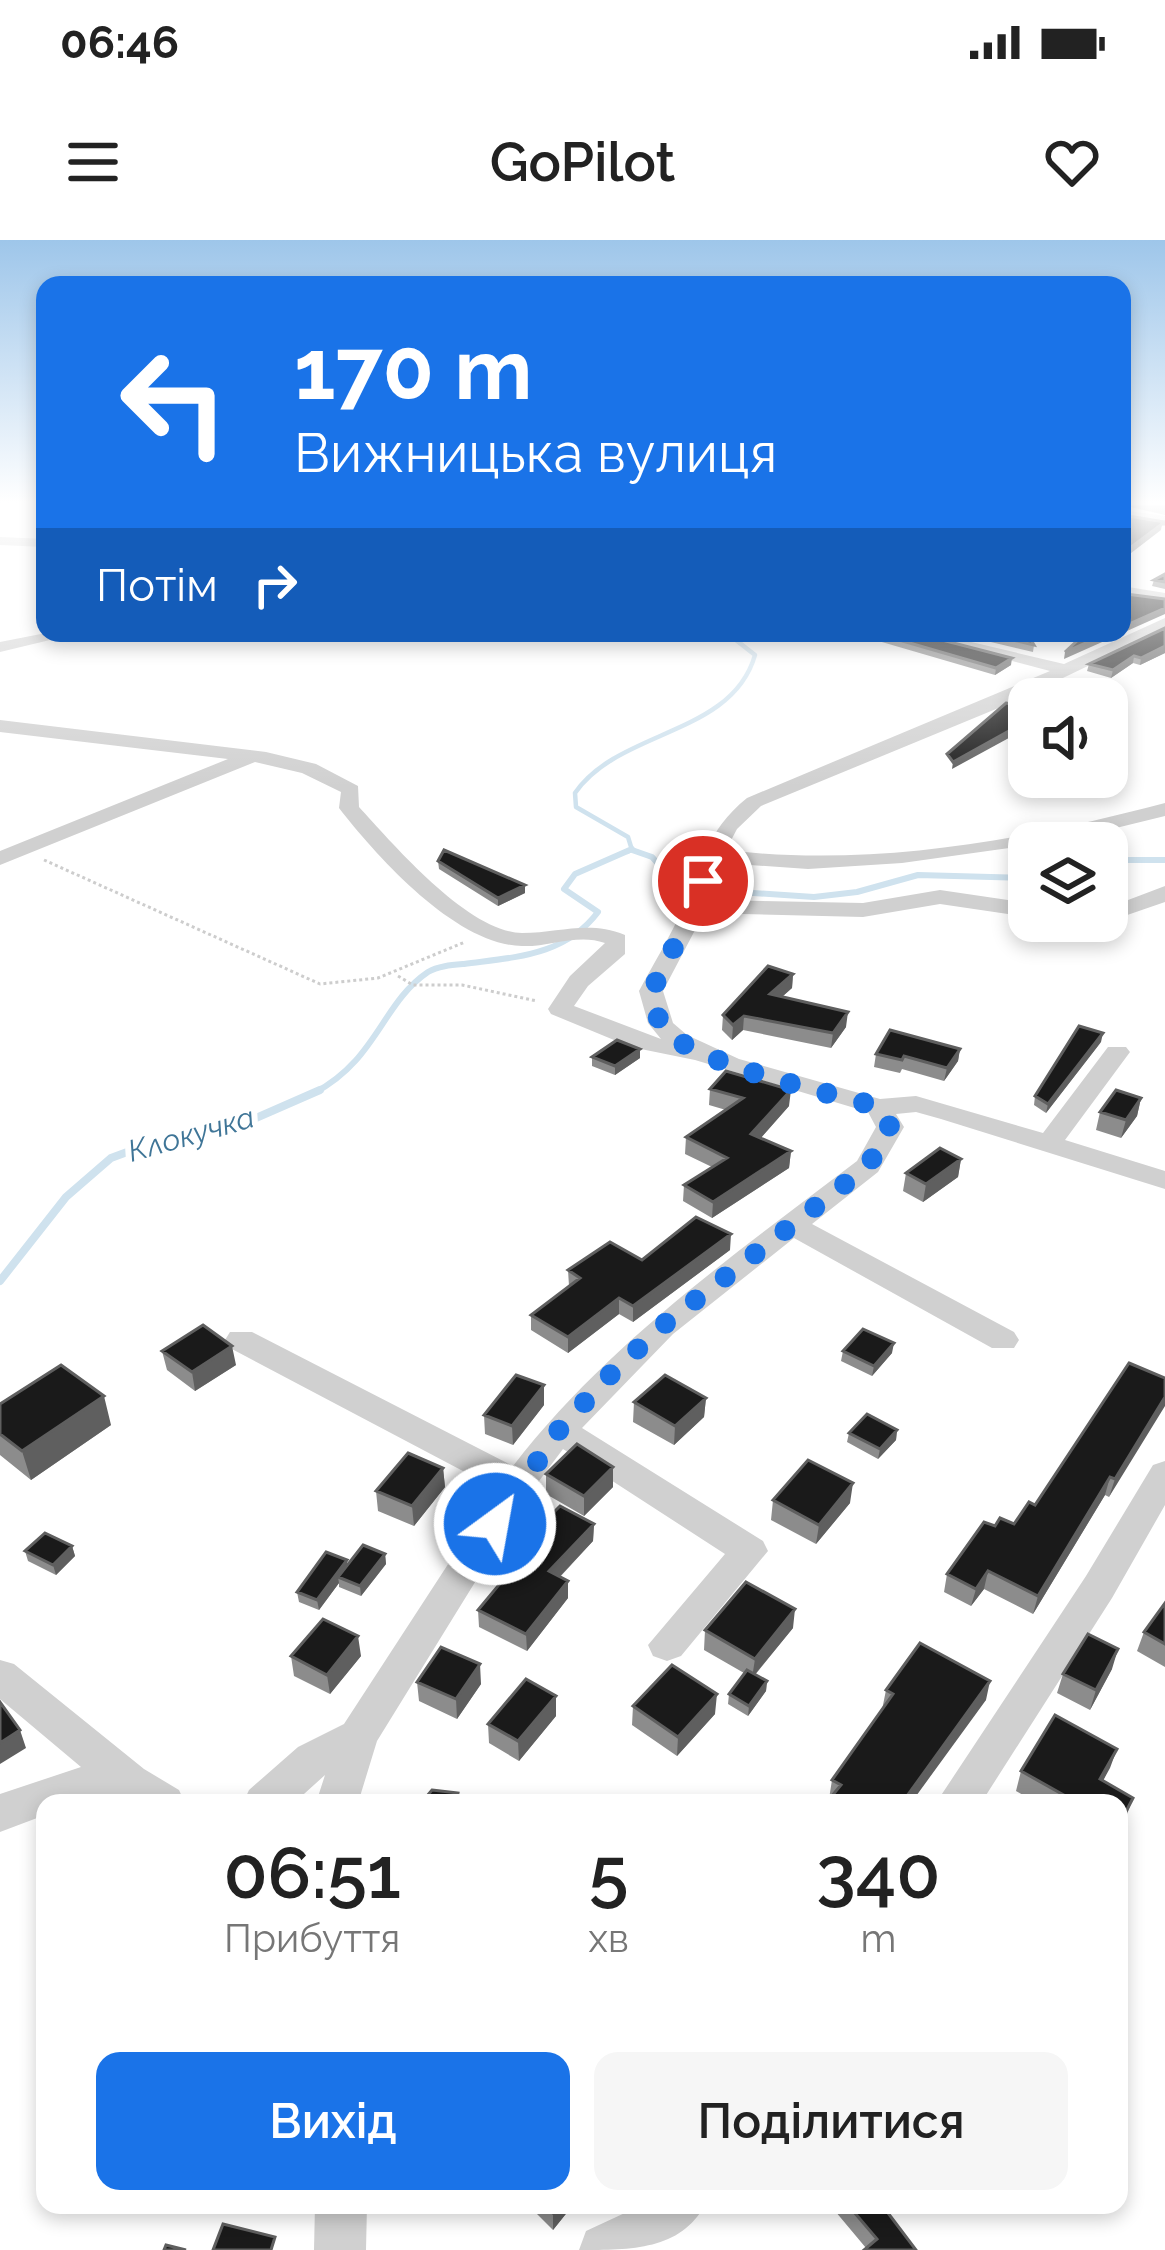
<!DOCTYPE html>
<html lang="uk">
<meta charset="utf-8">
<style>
body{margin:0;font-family:Raleway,sans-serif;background:#f6f6f6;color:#222;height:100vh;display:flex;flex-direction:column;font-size:45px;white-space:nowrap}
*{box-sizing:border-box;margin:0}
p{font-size:39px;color:#767676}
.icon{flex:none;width:66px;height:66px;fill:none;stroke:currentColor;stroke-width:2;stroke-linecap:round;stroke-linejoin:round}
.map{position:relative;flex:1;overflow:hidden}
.drawer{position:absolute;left:36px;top:1554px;width:1092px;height:420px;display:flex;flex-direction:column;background:#fff;border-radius:24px;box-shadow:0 6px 18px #0003}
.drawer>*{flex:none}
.guide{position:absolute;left:36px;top:36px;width:1095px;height:366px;border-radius:24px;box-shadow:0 6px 18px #0003;background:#1a73e8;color:#fff;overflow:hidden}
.controls{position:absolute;left:1008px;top:438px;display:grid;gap:24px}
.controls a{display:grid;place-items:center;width:120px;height:120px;border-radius:24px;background:#fff;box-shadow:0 6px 18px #0003;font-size:60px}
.pin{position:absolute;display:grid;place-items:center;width:102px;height:102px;color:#fff;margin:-51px;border:6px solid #fff;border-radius:50%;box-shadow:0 3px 12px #0007}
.me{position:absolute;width:132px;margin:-66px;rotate:32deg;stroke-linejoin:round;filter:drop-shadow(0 0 9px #0008)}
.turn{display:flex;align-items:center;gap:42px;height:252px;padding:0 60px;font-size:54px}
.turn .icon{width:156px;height:156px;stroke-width:2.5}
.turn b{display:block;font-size:84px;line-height:102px}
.then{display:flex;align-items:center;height:114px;padding:0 60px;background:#0003;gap:24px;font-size:45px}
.eta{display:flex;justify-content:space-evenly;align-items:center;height:204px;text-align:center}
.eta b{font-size:72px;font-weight:600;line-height:84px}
.primary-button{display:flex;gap:24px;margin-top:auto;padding:24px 60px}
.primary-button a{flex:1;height:138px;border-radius:24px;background:#1a73e8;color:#fff;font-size:48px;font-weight:600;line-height:138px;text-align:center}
.primary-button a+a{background:#f6f6f6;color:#222}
.status{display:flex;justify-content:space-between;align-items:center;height:84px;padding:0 60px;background:#fff;direction:ltr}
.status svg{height:33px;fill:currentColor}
header{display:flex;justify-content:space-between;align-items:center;height:156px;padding:0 60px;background:#fff;font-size:54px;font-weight:600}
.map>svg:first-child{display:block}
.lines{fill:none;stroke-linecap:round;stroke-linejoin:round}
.stream-far2{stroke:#cfe2ee;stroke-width:4.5}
.stream-far1{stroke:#cfe2ee;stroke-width:6}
.stream{stroke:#cfe2ee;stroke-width:8}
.path{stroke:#cdcdcd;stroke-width:3;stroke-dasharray:3 3;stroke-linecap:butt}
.minor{fill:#d0d0d0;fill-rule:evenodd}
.wall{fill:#8c8c8c}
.shaded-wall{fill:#5f5f5f}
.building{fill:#1a1a1a;stroke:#5f5f5f;stroke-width:3}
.route{stroke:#1a73e8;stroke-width:21;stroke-dasharray:0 37.8}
.labels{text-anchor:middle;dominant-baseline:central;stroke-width:12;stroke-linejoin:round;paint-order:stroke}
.far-water-label{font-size:30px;font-style:italic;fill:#3f7597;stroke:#fff}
</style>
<div class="status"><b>06:46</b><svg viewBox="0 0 49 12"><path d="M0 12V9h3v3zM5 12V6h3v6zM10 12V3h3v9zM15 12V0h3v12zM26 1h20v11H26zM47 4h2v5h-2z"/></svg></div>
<header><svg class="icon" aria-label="menu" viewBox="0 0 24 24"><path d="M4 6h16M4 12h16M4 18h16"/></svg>GoPilot<svg class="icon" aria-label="heart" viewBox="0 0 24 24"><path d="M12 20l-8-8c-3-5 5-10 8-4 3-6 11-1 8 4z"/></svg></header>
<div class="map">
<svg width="1165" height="2010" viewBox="0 0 1165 2010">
<rect width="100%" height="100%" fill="#fff"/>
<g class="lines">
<path class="stream-far2" d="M632,610L638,612
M627,612L632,610L628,597L576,567L575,553C619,489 732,496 755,415L727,393"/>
<path class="stream-far1" d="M632,610L652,617L680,648L814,657L857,652L918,635L1029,638
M1107,620H1165
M314,853C377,820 382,763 428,732C438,726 452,725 464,724C515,717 565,716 598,672L564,649L575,634L632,609"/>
<path class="stream" d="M0,1041L66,957L111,918L154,902L240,885L320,850"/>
<path class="path" d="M44,620L320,744L378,738L465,702
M398,736L413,745H462L537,761"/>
<path class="minor" d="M1122,270L1165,276V284L1122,278Z
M0,297L45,299V307L0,305Z
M1122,346L1165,353V363L1122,356Z
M1165,378V389L1013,462L761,566L737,589L726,610C871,628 1025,600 1165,563V576L1067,600L902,623L808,629L721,623L709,660L863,663L940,650L1029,663V677L940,664L863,677L704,673L663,751L673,783L687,795L739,819L880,859L916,856L1043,893L1108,807H1126L1130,812L1065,900L1165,931V949L941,879L916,872L896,874L904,887L878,932L812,984L1014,1092L1019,1100L1014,1108H992L794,998L673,1094L582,1188L763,1301L768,1311L681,1416L667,1421L653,1416L648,1405L725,1314L563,1209L530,1253L377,1501L358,1563H316L325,1535L294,1563H243L249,1550L298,1507L344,1484L497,1249L230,1108L225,1100L230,1092H252L513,1226C608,1103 734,1015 857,921L876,887L868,872L695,820L631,807L551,774L548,769L570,736L605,703C578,693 550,707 522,706C456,705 377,617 339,568L341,552L302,533L255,522L0,625V611L228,519L0,492V480L266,512L316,524L358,546L359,567C394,605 468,692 522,693C560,693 588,680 625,695V714L588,746L574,766L661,799L648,783L639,751C654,723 670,697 683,668C704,623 705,592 747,558L1050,431L905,393H933L1064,424Z
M46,393H79L0,412V402Z
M1165,646V662L1107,682L1104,681L1107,668Z
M1165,1221V1265L1112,1358L981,1563H936L1086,1336L1153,1225Z
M0,1420L14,1424L144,1529L179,1550L185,1563H45V1575L0,1592V1554L81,1527L0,1459Z
M315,1965H367L366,2010H314Z
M642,1965H705C680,2010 632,2010 579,2010L586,1991Z"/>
</g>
<path class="wall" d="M1165,265V275L1122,265Z
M1165,334V349L1152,346L1154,340Z
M1165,388V413L1140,425L1133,423L1111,438L1087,431L1089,424Z
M851,393H915L1011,425L995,435Z
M953,393H1027L1034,405L1033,412Z
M438,621L525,653L498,666L439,629Z
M793,734L792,748L782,757L846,787L831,808L743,790L732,800L722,790L723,775Z
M1101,802L1046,873L1034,865L1035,856Z
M960,809L958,821L944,841L902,829L900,833L874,827L876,814Z
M592,817L640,818L615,835L592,826Z
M710,849L789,866L761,898L791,911L789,928L712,978L683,961L684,945L712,927L685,914L686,897L726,870L709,865Z
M1141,858L1137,876L1121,898L1096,890L1100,872Z
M961,919L958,937L923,962L903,951L906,933Z
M730,1010L633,1082L619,1074L568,1113L531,1090V1075L569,1046L568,1030Z
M162,1111L236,1125L195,1151L167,1130Z
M843,1111L892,1113L872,1136L841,1121Z
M1165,1138L1109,1257L1105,1255L1033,1374L984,1349L971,1366L944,1352L947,1334L995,1286L1014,1284L1035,1265Z
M706,1158L704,1177L674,1205L633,1182L634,1162Z
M0,1164L111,1185L31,1240L0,1215Z
M544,1165L513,1205L485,1194L484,1175Z
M897,1190L896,1200L878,1219L847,1202L849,1193Z
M443,1228L445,1247L414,1286L378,1271L376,1251Z
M546,1234L613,1247L584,1276L546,1254Z
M773,1260L850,1263L816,1304L771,1280Z
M594,1284L593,1301L560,1337L568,1341V1358L527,1411L479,1387L478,1370L537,1299L536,1290Z
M72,1306L75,1316L56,1335L28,1321L25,1311Z
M385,1314L386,1324L361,1356L339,1347V1343L319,1370L299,1362L297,1352L347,1325Z
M1165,1363V1427L1137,1411L1144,1392Z
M793,1388L755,1435L767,1441L766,1451L748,1476L728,1464L729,1454L744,1433L704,1410L705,1390Z
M291,1416H361L330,1454L294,1436Z
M1112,1429L1090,1470L1057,1453L1063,1434Z
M417,1442L481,1444L457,1479L419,1461Z
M886,1450L986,1460L829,1559L832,1540L882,1470Z
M556,1456V1476L519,1521L489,1503L488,1484Z
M633,1466L715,1474L677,1516L632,1485Z
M1117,1509L1103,1541L1133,1558L1126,1577L1119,1563H1037L1016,1551L1021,1531Z
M528,1965H573L553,1990Z
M830,1965H882L916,2010L866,2008Z"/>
<path class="shaded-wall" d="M1162,284L1161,290L1122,320V314Z
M1165,368V374L1064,419L1065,412L1108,393H1122V387Z
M1165,406V413L1140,425L1141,418Z
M1134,416L1133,423L1111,438L1113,430Z
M1012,418L1011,425L995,435L996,428Z
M1029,480V487L952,529L953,522Z
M525,645V653L498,666V658Z
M793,734L792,748L769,768L770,754Z
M848,772L846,787L831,808L833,793Z
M744,776L743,790L732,800L733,785Z
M1103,793L1101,802L1046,873L1048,864Z
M640,809V818L615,835V826Z
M960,809L958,821L944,841L947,828Z
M791,850L789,866L750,910L751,894Z
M1141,858L1137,876L1121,898L1126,880Z
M791,911L789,928L712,978L713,962Z
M961,919L958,937L923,962L926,944Z
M731,994L730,1010L633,1082V1066Z
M619,1058V1074L568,1113V1097Z
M894,1103L892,1113L872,1136L874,1126Z
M232,1106L236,1125L195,1151L192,1132Z
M544,1145V1165L513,1205L512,1186Z
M104,1156L111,1185L31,1240L22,1211Z
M1165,1157V1166L1109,1257L1115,1239Z
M706,1158L704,1177L674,1205L675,1186Z
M897,1190L896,1200L878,1219L880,1209Z
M613,1227V1247L584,1276V1256Z
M443,1228L445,1247L414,1286L412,1266Z
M1110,1237L1105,1255L1033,1374L1038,1356Z
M853,1243L850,1263L816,1304L819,1285Z
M594,1284L593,1301L549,1348V1331Z
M72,1306L75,1316L56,1335L53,1325Z
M385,1314L386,1324L361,1356L360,1346Z
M347,1320L348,1330L338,1337L339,1343L319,1370L317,1360Z
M988,1331L984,1349L971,1366L976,1349Z
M568,1341V1358L527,1411L526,1394Z
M795,1369L793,1388L752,1438L755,1419Z
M358,1396L361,1416L330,1454L327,1435Z
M1118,1409L1112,1429L1090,1470L1096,1450Z
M480,1424L481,1444L457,1479L456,1459Z
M767,1441L766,1451L748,1476L749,1466Z
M990,1441L986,1460L911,1563H902Z
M717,1454L715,1474L677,1516L678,1497Z
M556,1456V1476L519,1521L518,1501Z
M20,1490L26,1508L0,1524V1503Z
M1117,1509L1110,1528L1093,1559L1100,1539Z
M559,1965H573L553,1990V1973Z"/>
<path class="building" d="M1122,275L1165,282V284H1162L1122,314Z
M1165,334V342L1154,340Z
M1126,354L1165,359V368L1122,387V356Z
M1165,388V406L1141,418L1134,416L1113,430L1089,424Z
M875,393H915L1012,418L996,428Z
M983,393H1027L1034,405Z
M1077,393H1108L1065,412L1080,398Z
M1006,463L1029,468V480L953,522L947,514Z
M444,610L525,645L498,658L438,621Z
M768,726L793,734L770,754L848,772L833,793L744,776L733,785L723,775Z
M1079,786L1103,793L1048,864L1035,856Z
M890,790L960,809L947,828L904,816L902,820L876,814Z
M617,800L640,809L615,826L592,817Z
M726,831L791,850L751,894L791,911L713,962L684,945L727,918L686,897L743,858L710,849Z
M1116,850L1141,858L1126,880L1100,872Z
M940,908L961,919L926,944L906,933Z
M696,977L731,994L633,1066L619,1058L568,1097L531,1075L580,1038L568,1030L610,1002L642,1020Z
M203,1085L232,1106L192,1132L162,1111Z
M863,1089L894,1103L874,1126L843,1111Z
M1129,1123L1165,1138V1157L1115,1239L1110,1237L1038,1356L988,1331L976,1349L947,1334L984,1282L995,1286L1000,1278L1014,1284L1029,1262L1035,1265Z
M61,1125L104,1156L22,1211L0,1194V1164Z
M516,1135L544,1145L512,1186L484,1175Z
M665,1135L706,1158L675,1186L634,1162Z
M867,1174L897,1190L880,1209L849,1193Z
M577,1204L613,1227L584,1256L546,1234Z
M408,1213L443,1228L412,1266L376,1251Z
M808,1220L853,1243L819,1285L773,1260Z
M560,1266L594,1284L549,1331L568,1341L526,1394L478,1370L542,1293L536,1290Z
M45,1293L72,1306L53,1325L25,1311Z
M363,1305L385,1314L360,1346L338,1337Z
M326,1312L347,1320L317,1360L297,1352Z
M746,1342L795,1369L755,1419L705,1390Z
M1165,1363V1404L1144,1392Z
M323,1379L358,1396L327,1435L291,1416Z
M1088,1394L1118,1409L1096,1450L1063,1434Z
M920,1403L990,1441L902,1563H826L841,1545L832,1540L893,1454L886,1450Z
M441,1407L480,1424L456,1459L417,1442Z
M672,1425L717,1454L678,1497L633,1466Z
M747,1430L767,1441L749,1466L729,1454Z
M526,1439L556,1456L518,1501L488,1484Z
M0,1462L20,1490L0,1503Z
M1055,1475L1117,1509L1100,1539L1133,1558L1119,1585V1563H1078L1021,1531Z
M432,1550L458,1553L456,1563H421Z
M545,1965H559L553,1973Z
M848,1965H882L916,2010H864L877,1999Z
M223,1984L275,1997L271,2010H213Z
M166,2005L186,2010H164Z"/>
<linearGradient id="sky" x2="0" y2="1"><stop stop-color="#9ec6ea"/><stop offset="0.48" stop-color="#fff"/><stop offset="1" stop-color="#fff" stop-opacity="0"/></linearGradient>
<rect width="1165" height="547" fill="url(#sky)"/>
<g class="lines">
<path class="route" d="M495,1284L559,1190L609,1136L662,1086L868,926L890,887L879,867C831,853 690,824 663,787C656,777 654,762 651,752L695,666L703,641"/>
</g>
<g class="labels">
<g class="far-water-label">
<text transform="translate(191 894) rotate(-16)">Клокучка</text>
</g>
</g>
</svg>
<div class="controls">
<a><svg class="icon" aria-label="sound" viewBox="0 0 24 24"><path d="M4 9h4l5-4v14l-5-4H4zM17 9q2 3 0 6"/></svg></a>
<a><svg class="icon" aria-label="layers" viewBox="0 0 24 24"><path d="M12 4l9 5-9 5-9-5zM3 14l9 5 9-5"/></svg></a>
</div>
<div class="pin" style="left:703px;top:641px;background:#d93025"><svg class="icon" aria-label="arrive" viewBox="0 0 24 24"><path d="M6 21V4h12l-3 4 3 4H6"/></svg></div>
<svg class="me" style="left:495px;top:1284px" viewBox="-20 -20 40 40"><circle r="17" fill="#1a73e8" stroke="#fff" stroke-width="3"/><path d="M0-11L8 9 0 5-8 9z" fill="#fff"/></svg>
<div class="guide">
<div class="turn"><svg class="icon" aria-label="left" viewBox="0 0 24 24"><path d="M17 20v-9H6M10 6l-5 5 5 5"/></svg><div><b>170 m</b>Вижницька вулиця</div></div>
<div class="then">Потім<svg class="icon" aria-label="right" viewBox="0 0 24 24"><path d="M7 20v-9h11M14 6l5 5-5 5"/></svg></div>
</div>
<section class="drawer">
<div class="eta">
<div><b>06:51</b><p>Прибуття</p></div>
<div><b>5</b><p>хв</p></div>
<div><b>340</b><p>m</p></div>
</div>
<div class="primary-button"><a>Вихід</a><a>Поділитися</a></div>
</section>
</div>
